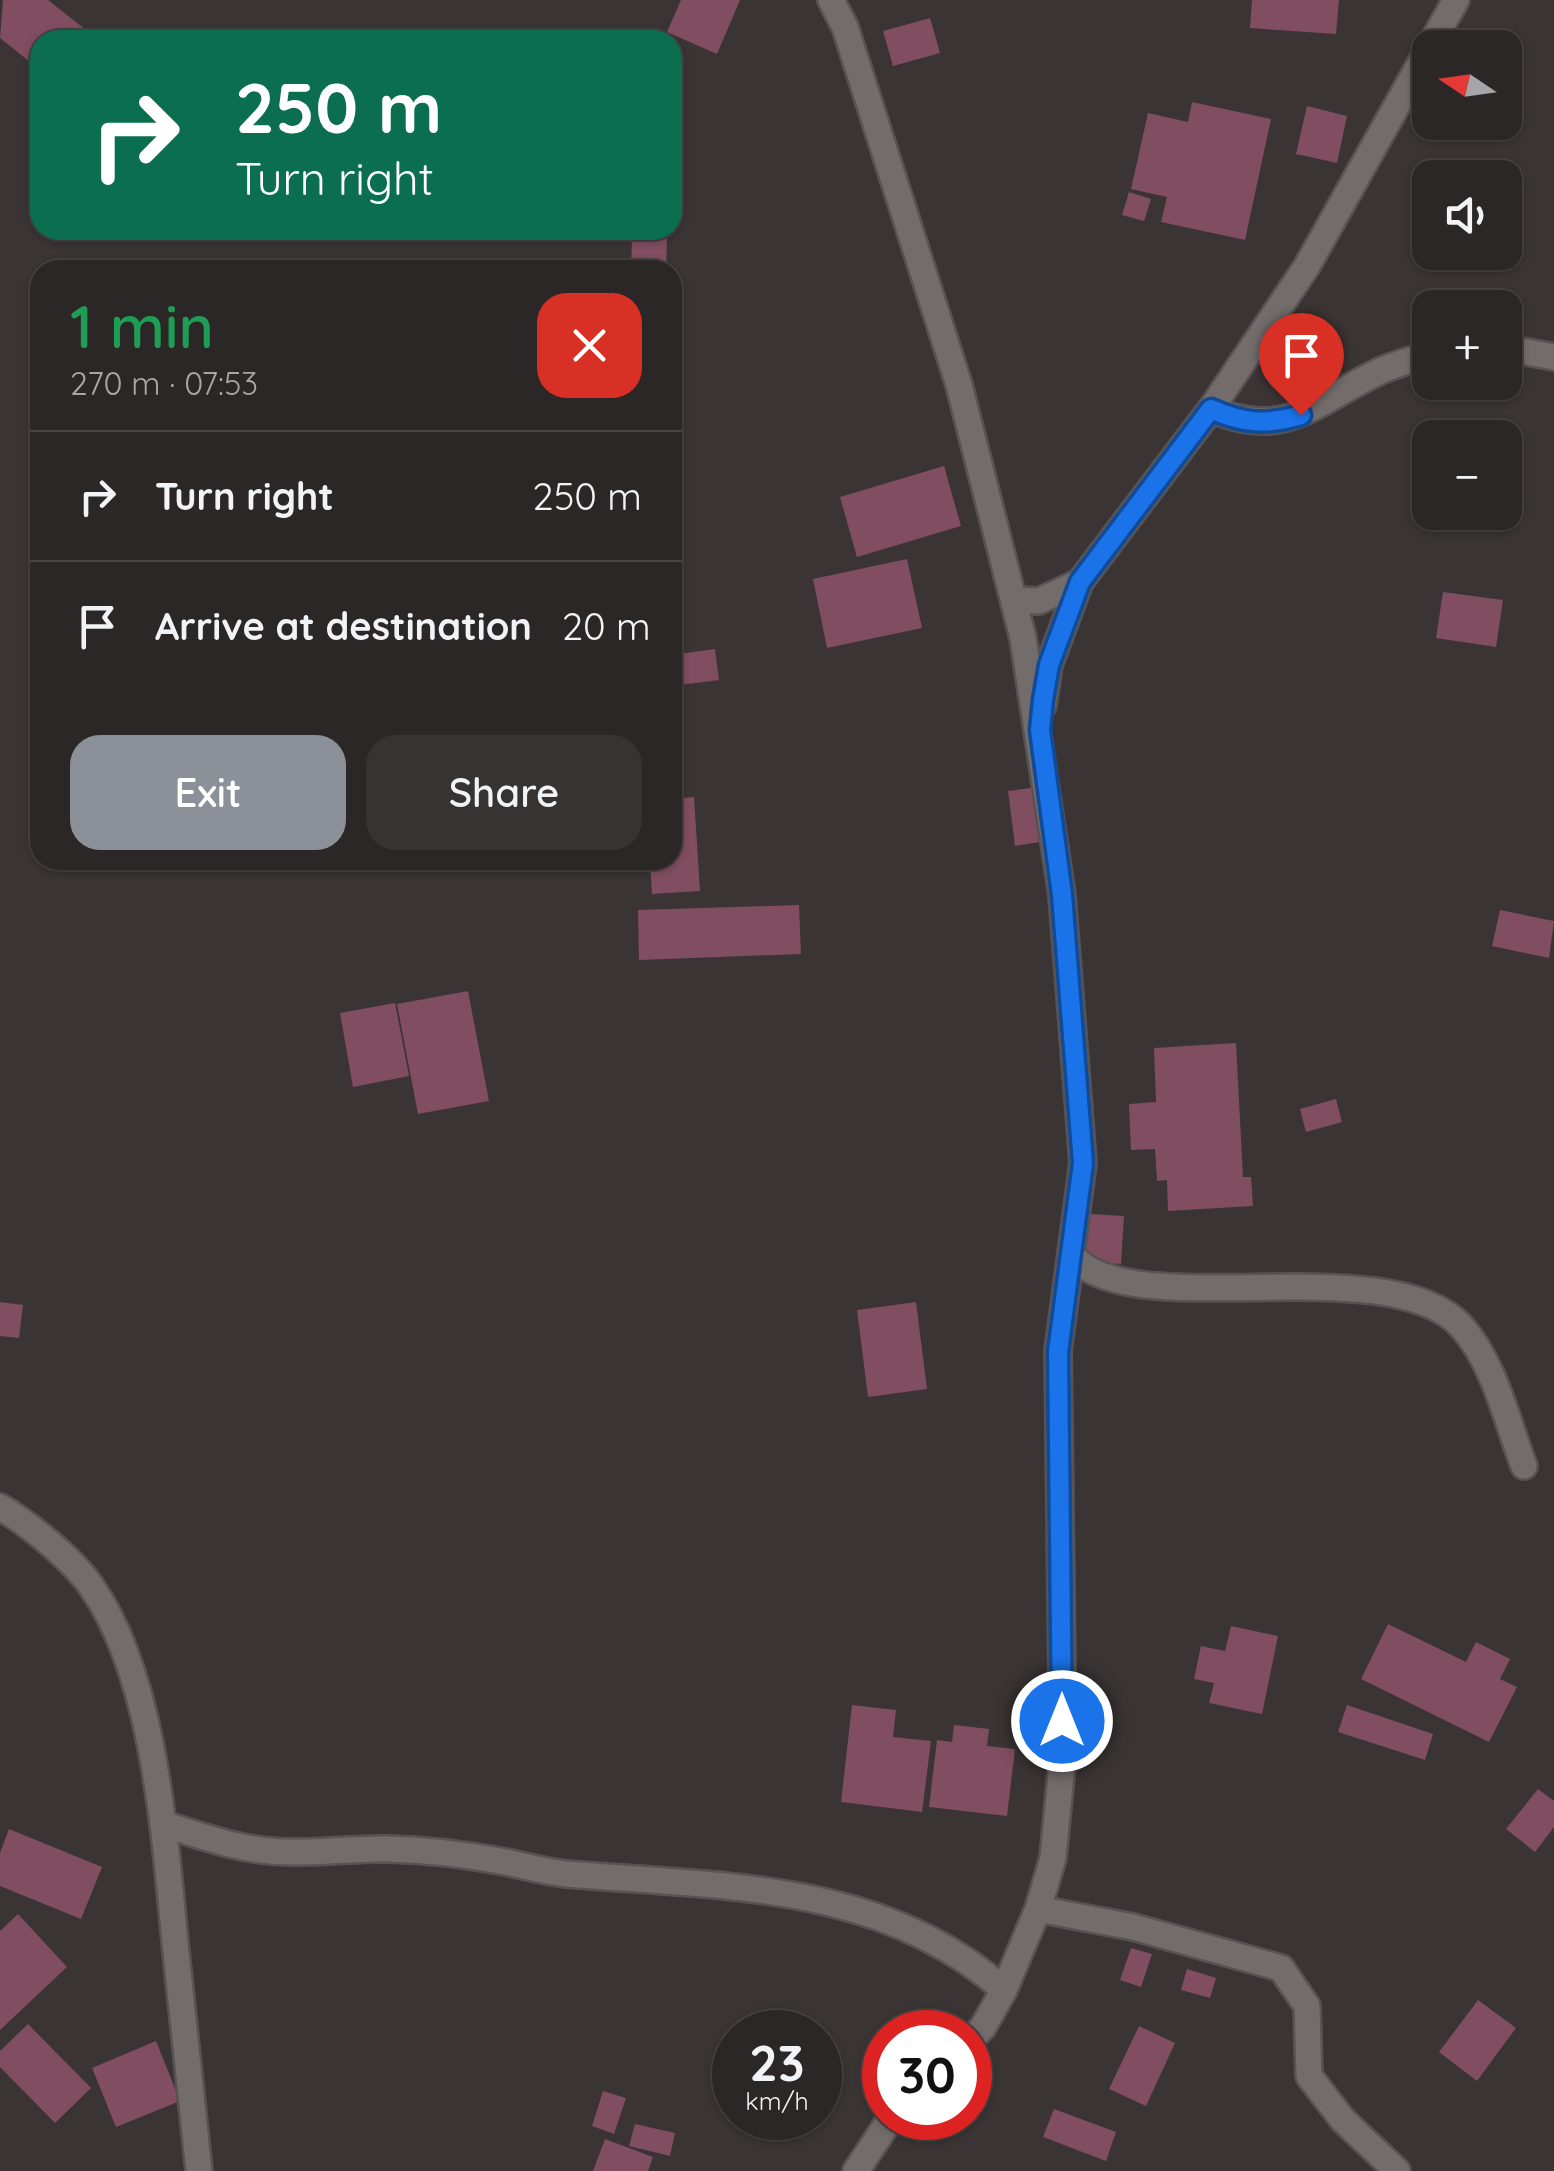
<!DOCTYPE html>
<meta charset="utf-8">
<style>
body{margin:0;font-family:Quicksand,sans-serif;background:#383333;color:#f1f3f6;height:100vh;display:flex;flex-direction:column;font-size:38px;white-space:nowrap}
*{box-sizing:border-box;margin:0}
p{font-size:32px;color:#a6a5a7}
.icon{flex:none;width:55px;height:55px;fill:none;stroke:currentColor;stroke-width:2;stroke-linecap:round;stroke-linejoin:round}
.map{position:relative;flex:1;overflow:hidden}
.side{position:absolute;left:30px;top:260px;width:652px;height:610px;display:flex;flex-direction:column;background:#2c2727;border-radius:30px;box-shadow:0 2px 8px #0004,0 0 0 2px #484444}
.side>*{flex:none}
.hud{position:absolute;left:30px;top:30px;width:652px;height:210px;border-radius:30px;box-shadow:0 2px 8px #0004,0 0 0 2px #484444;background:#0b6e4f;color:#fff;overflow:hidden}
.needle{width:65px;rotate:283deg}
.fabs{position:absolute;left:1412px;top:30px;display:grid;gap:20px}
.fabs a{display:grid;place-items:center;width:110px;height:110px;border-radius:20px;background:#2c2727;box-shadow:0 2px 8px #0004,0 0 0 2px #484444;font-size:50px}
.speed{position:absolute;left:712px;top:2010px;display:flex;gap:20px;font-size:50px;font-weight:700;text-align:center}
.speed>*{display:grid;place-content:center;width:130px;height:130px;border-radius:50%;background:#2c2727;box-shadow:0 2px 8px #0004,0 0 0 2px #484444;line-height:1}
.speed small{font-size:25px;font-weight:400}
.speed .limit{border:15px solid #d22;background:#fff;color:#111}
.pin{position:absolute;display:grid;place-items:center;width:85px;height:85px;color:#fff;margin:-102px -42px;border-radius:50% 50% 50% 0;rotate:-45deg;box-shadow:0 0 10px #0007}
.pin .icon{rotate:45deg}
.me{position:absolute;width:110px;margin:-55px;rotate:0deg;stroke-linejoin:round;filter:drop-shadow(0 0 8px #0008)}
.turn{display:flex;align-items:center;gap:35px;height:210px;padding:0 40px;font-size:45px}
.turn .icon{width:130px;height:130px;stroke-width:2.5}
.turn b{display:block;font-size:70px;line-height:85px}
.round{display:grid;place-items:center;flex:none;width:105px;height:105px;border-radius:30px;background:#383333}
.summary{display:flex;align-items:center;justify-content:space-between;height:170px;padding:0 40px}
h1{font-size:60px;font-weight:600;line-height:75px;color:#1e9e55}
.cta{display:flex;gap:20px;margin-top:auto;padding:20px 40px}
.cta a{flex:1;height:115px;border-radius:30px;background:#8c9099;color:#fff;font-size:40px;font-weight:600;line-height:115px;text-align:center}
.cta a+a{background:#383333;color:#f1f3f6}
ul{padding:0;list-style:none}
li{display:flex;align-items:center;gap:30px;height:130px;padding:0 40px;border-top:2px solid #484444}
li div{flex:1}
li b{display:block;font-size:38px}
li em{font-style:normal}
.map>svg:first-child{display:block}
.building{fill:#814d61}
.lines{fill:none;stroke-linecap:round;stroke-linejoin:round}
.minor-casing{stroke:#575352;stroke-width:30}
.minor{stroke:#726c6b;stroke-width:25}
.route-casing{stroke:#114b97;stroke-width:25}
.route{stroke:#1a73e8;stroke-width:18}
</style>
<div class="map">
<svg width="1554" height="2171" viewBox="0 0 1554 2171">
<rect width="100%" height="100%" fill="#3a3434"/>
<path class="building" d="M3,0H48L91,34L87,40H40V70L0,38Z
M681,0H740L717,54L667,32Z
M1252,0H1339L1336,34L1250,28Z
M930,18L940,53L893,66L883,31Z
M1192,102L1271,119L1245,240L1161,222L1167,197L1131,189L1148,113L1188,122Z
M1307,106L1347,116L1337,163L1296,154Z
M1129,192L1151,199L1144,221L1122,215Z
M632,237L667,238L666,270H631Z
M944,466L961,526L857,557L840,497Z
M907,559L922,628L827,648L813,579Z
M1443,592L1503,600L1496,647L1436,638Z
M715,649L719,680L672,686V655Z
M1038,787L1046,841L1015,846L1008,791Z
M694,797L700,891L652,894L650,860H672V799Z
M799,905L801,954L639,960L638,910Z
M1500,910L1554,921L1549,958L1492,946Z
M468,991L489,1101L418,1114L397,1004Z
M395,1003L409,1076L353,1087L340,1013Z
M1236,1043L1243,1177H1251L1253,1206L1168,1211L1167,1180L1157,1181L1155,1149L1131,1150L1129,1104L1156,1102L1154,1048Z
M1336,1099L1342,1122L1306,1132L1300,1109Z
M1089,1214L1124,1216L1121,1264L1085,1262Z
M0,1302L23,1305L19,1338L0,1336Z
M916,1302L927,1389L868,1397L857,1310Z
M1388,1624L1466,1662L1476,1642L1510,1659L1500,1679L1517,1687L1489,1742L1361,1679Z
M1231,1626L1278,1636L1262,1714L1209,1703L1214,1683L1194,1679L1201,1646L1225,1651Z
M852,1705L896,1710L893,1737L931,1741L922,1812L841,1802Z
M1347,1705L1433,1734L1425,1760L1338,1732Z
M954,1725L989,1729L987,1746L1015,1749L1007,1816L929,1807L937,1740L952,1742Z
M1538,1789L1554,1801V1827L1535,1852L1506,1829Z
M9,1829L102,1867L81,1919L0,1886V1853Z
M18,1914L67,1967L0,2030V1931Z
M1131,1948L1152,1954L1141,1987L1120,1980Z
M1187,1969L1216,1978L1210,1998L1181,1990Z
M1478,2000L1516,2028L1477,2081L1439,2052Z
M28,2024L91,2088L55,2123L0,2067V2051Z
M1139,2026L1175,2043L1146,2106L1109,2089Z
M156,2041L180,2101L116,2127L92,2068Z
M603,2091L626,2098L614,2134L592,2126Z
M1054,2109L1116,2132L1106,2161L1043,2137Z
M635,2124L675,2133L670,2156L629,2146Z
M605,2139L653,2157L648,2171H593Z"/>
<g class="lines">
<g class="minor-casing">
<path id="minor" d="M831,0L845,27L959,385L1023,638L1062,895L1083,1163L1058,1351L1063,1754L1053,1858L1038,1909L1004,1990L983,2027L970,2041
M1505,348L1554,357
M1211,409C1285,441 1314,403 1378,372C1394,364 1413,360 1430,354
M1015,600L1039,601L1080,582L1211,409L1307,266L1456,0
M1043,705L1049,665L1080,582
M1071,1254C1126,1327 1386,1246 1461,1326C1494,1362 1507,1421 1524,1466
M0,1507C28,1523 73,1560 91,1586C156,1678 165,1843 176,1952C183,2025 192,2098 199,2171
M163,1824C204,1837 245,1852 289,1852C321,1853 354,1848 387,1849C424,1850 463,1854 500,1861C522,1865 544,1872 567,1874C721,1887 881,1881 1004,1990
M1038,1909L1133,1927L1281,1968L1307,2006L1309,2076L1343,2120L1397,2171
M856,2171L891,2118"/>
</g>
<use href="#minor" class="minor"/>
</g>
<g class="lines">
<g class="route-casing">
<path id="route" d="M1062,1721L1058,1352L1083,1163L1062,895L1040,730L1043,700L1049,665L1080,582L1211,409C1244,424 1267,425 1301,415"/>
</g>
<use href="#route" class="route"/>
</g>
</svg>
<div class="fabs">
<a><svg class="needle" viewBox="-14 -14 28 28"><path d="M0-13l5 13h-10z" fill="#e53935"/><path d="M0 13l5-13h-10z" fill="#a6a5a7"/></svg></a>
<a><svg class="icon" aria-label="sound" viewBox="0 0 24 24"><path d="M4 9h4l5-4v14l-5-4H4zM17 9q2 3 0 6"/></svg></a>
<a>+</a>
<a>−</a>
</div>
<div class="speed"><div>23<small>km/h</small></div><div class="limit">30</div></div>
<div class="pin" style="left:1301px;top:415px;background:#d93025"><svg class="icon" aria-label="arrive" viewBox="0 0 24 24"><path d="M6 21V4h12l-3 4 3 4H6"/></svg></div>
<svg class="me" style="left:1062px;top:1721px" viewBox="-20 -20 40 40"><circle r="17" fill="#1a73e8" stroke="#fff" stroke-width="3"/><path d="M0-11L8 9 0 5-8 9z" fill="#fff"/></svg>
<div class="hud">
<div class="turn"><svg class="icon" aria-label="right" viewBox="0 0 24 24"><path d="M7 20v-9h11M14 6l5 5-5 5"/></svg><div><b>250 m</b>Turn right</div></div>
</div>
<section class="side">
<div class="summary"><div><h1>1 min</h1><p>270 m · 07:53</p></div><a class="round" style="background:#d93025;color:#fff"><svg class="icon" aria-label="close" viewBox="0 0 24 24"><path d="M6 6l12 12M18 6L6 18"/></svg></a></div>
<ul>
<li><svg class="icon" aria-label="right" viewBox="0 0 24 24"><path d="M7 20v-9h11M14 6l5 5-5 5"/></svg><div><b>Turn right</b></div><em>250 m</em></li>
<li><svg class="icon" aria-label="arrive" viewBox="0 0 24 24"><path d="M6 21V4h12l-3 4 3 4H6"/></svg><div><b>Arrive at destination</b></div><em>20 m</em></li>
</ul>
<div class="cta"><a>Exit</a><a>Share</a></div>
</section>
</div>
